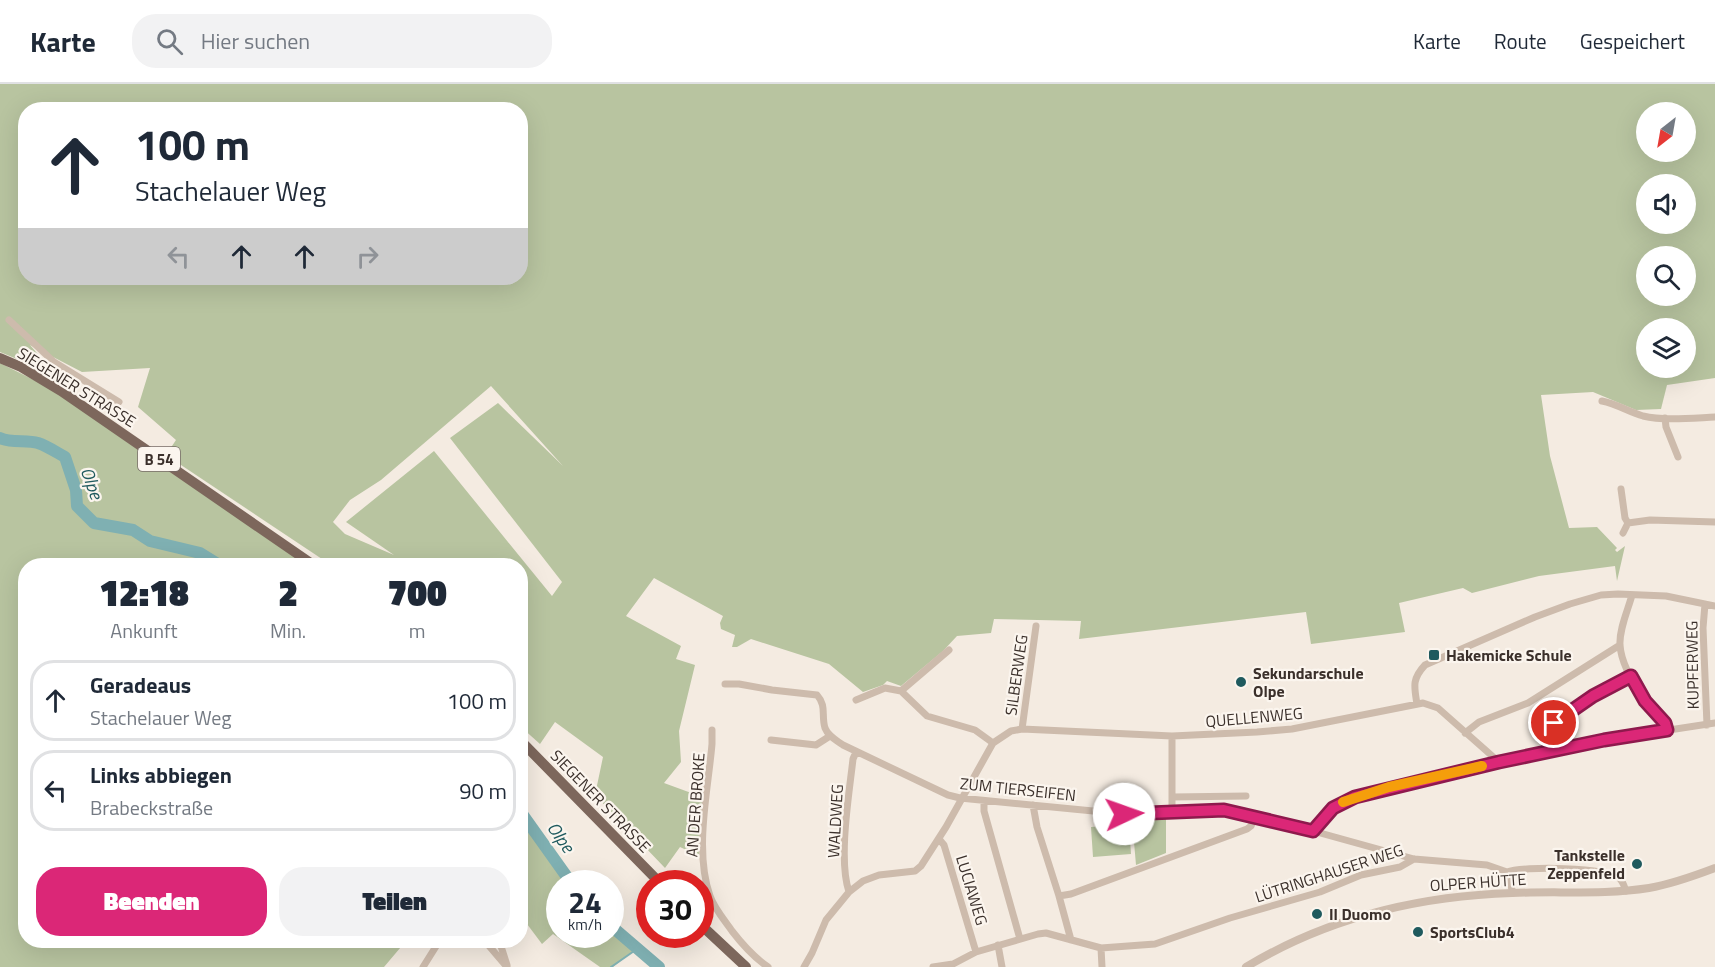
<!DOCTYPE html>
<html lang="de">
<meta charset="utf-8">
<style>
body{margin:0;font-family:"Titillium Web",sans-serif;background:#f2f2f3;color:#1f2937;height:100vh;display:flex;flex-direction:column;font-size:22px;white-space:nowrap}
*{box-sizing:border-box;margin:0}
p{font-size:20px;color:#747a83}
.icon{flex:none;width:33px;height:33px;fill:none;stroke:currentColor;stroke-width:2;stroke-linecap:round;stroke-linejoin:round}
.map{position:relative;flex:1;overflow:hidden}
.side{position:absolute;left:18px;top:474px;width:510px;height:390px;display:flex;flex-direction:column;background:#fff;border-radius:24px;box-shadow:0 6px 24px #0002}
.side>*{flex:none}
.top-card{position:absolute;left:18px;top:18px;width:510px;height:183px;border-radius:24px;box-shadow:0 6px 24px #0002;background:#fff;color:#1f2937;overflow:hidden}
.needle{width:39px;rotate:211deg}
.tools{position:absolute;left:1636px;top:18px;display:grid;gap:12px}
.tools a{display:grid;place-items:center;width:60px;height:60px;border-radius:50%;background:#fff;box-shadow:0 6px 24px #0002;font-size:30px}
.speed{position:absolute;left:546px;top:786px;display:flex;gap:12px;font-size:30px;font-weight:700;text-align:center}
.speed>*{display:grid;place-content:center;width:78px;height:78px;border-radius:50%;background:#fff;box-shadow:0 6px 24px #0002;line-height:1}
.speed small{font-size:15px;font-weight:400}
.speed .limit{border:9px solid #d22;background:#fff;color:#111}
.pin{position:absolute;display:grid;place-items:center;width:51px;height:51px;color:#fff;margin:-26px;border:3px solid #fff;border-radius:50%;box-shadow:0 2px 6px #0007}
.me{position:absolute;width:66px;margin:-33px;rotate:87deg;stroke-linejoin:round;filter:drop-shadow(0 0 4px #0008)}
.turn{display:flex;align-items:center;gap:21px;height:126px;padding:0 18px;font-size:27px}
.turn .icon{width:78px;height:78px;stroke-width:2.5}
.turn b{display:block;font-size:42px;line-height:51px}
.lanes{display:flex;align-items:center;height:57px;padding:0 18px;background:#0003;justify-content:center;gap:30px;direction:ltr}
.lanes .off{opacity:.35}
.eta{display:flex;justify-content:space-evenly;align-items:center;height:102px;text-align:center}
.eta b{font-size:36px;font-weight:800;line-height:42px}
.primary-button{display:flex;gap:12px;margin-top:auto;padding:12px 18px}
.primary-button a{flex:1;height:69px;border-radius:24px;background:#db2777;color:#fff;font-size:24px;font-weight:800;line-height:69px;text-align:center}
.primary-button a+a{background:#f2f2f3;color:#1f2937}
ul{padding:0;list-style:none}
li{display:flex;align-items:center;gap:18px;height:81px;margin:0 12px 9px;padding:0 6px;border:3px solid #e0e1e3;border-radius:24px}
li div{flex:1}
li b{display:block;font-size:22px}
li em{font-style:normal}
header{display:flex;align-items:center;gap:36px;box-sizing:border-box;height:84px;padding:0 30px;background:#fff;border-bottom:2px solid #e0e1e3}
header strong{font-size:28px}
nav{display:flex;gap:33px;margin-inline-start:auto;font-size:21px}
.search{width:420px;height:54px;background:#f2f2f3;display:flex;align-items:center;gap:15px;box-sizing:border-box;padding:0 21px;border-radius:24px;color:#747a83;font-size:22px}
.map>svg:first-child{display:block}
.green{fill:#b8c4a0;fill-rule:evenodd}
.lines{fill:none;stroke-linecap:round;stroke-linejoin:round}
.stream{stroke:#7fb0b2;stroke-width:2}
.river{stroke:#7fb0b2;stroke-width:12}
.minor{stroke:#cdbbac;stroke-width:7}
.tertiary{stroke:#cdbbac;stroke-width:8}
.primary{stroke:#7d675c;stroke-width:10}
.route-casing{stroke:#8e194d;stroke-width:15}
.route{stroke:#db2777;stroke-width:10}
.slow{stroke:#f59e0b;stroke-width:10}
.poi-dot{fill:#1f5a5e;stroke:#fbf5ee;stroke-width:2}
.labels{text-anchor:middle;dominant-baseline:central;stroke-width:4.5;stroke-linejoin:round;paint-order:stroke}
.shield{fill:#fbf5ee;stroke:#756b66;stroke-width:1.5}
.shield-label{font-size:15px;font-weight:bold;fill:#3b302b}
.street-label{font-size:16px;fill:#3b302b;stroke:#fbf5ee}
.poi-label{font-size:16px;font-weight:bold;fill:#3b302b;stroke:#fbf5ee;text-anchor:start}
.water-label{font-size:18px;font-style:italic;fill:#1f5a5e;stroke:#fbf5ee}
</style>
<header>
<strong>Karte</strong>
<div class="search"><svg class="icon" aria-label="search" viewBox="0 0 24 24"><circle cx="10" cy="10" r="6"/><path d="M15 15l6 6"/></svg>Hier suchen</div>
<nav><a>Karte</a><a>Route</a><a>Gespeichert</a></nav>
</header>
<div class="map">
<svg width="1715" height="883" viewBox="0 0 1715 883">
<rect width="100%" height="100%" fill="#f4ebe1"/>
<path class="green" d="M0,0H1715V294L1667,301L1661,325L1636,326L1593,308L1541,311L1550,372L1569,444L1597,443L1617,464L1615,466L1617,468L1625,462L1617,497L1615,482L1539,492L1472,509L1463,504L1399,519L1405,548L1311,560L1306,528L1079,555L1081,537L994,535L991,549L957,552L943,567L901,602L887,597L883,601L863,608L829,580L751,555L737,563H732L735,551L721,545L720,539L723,532L654,494L626,532L681,562L676,575L695,581L679,647L681,678L664,699L705,714L699,772L680,763L665,784L595,711L603,673L555,638L540,660L521,643L520,482L331,481L166,371L176,356L138,323L150,284L82,288L30,261L42,275L29,280L0,268ZM26,26H520V194H26ZM1647,28H1686V68H1647ZM1647,100H1686V140H1647ZM1647,172H1686V212H1647ZM1647,244H1686V284H1647ZM491,302L563,382L498,319L450,354L562,498L552,512L434,367L346,438L394,471L345,450L333,438L350,416L381,396Z
M0,279L52,305L306,481L26,482V856L406,857L384,883H0Z
M521,731L570,799L560,800V850H610L611,844L636,865L613,883H600L553,850L542,860L521,832Z
M1166,734V769L1136,781L1132,735Z
M1129,740L1131,770L1093,773L1091,743Z"/>
<g class="lines">
<path class="stream" d="M611,883L637,865"/>
<path class="river" d="M0,354C9,359 27,356 38,359C47,362 56,368 65,373L76,406L77,422L94,439L133,446L150,457L200,469L221,482
M520,727L572,800
M610,841L659,883"/>
<path class="minor" d="M9,236L54,278L119,318
M30,288L37,281L54,278
M1602,317C1617,320 1629,328 1643,332C1664,337 1693,334 1715,333
M1665,334L1666,343L1678,373
M1621,405L1625,434L1628,439
M1623,449L1628,439L1650,436L1715,438
M1632,511C1628,526 1619,545 1620,561C1621,579 1635,602 1645,616C1653,627 1664,633 1667,646
M1705,520L1703,544L1707,641
M725,600H739L772,606L817,611C827,622 821,631 825,644C828,652 836,656 843,661L948,711L960,714L1124,730L1224,726L1313,747L1414,775L1487,781L1507,788L1513,809
M901,607L949,566
M856,616L885,604L901,607L927,632L975,646L993,659
M1417,620C1414,602 1412,595 1425,581L1535,533L1570,520L1601,511L1618,510L1666,512L1715,522
M1554,639L1593,612L1631,592
M1022,645L1036,542
M712,646V660C708,707 694,766 710,812C714,824 725,837 732,847C742,860 755,874 768,883
M1465,649L1479,638L1528,619L1620,561
M771,656L816,661L830,652
M1173,713L1246,712
M984,717V727L1020,855
M1033,721L1037,743L1059,812L1071,810L1247,745L1251,742L1255,733
M1172,727V652
M1313,747L1333,724L1344,717L1389,703L1604,656L1715,639
M939,755L944,761L976,868
M1507,788C1523,782 1606,783 1619,794C1623,797 1624,802 1626,807
M849,808C838,775 849,711 853,675L856,668
M1059,812L1071,856
M484,856L507,883
M499,856L507,881
M998,861L1002,883
M1101,864L1102,883
M423,883L440,856
M804,883L812,869L826,836L849,808L863,797L879,791L915,787L921,782L946,743L993,659L1011,647L1022,645L1172,652L1257,648L1292,645L1423,619L1438,624L1499,678
M933,883L953,880L976,868L1038,850L1046,849L1101,864L1155,860L1230,834L1320,808L1361,791L1400,783L1414,775"/>
<path class="tertiary" d="M1246,883C1327,834 1418,812 1512,809C1558,807 1604,811 1649,804C1672,800 1694,792 1715,784"/>
<path class="primary" d="M0,274L21,283L61,307L315,482
M520,656L661,800
M700,840L746,883"/>
</g>
<g class="lines">
<g class="route-casing">
<path id="route" d="M1124,730L1224,726L1313,747L1333,724L1355,713L1499,678L1604,656L1667,646L1665,639L1645,617L1631,592L1593,612L1554,639"/>
</g>
<use href="#route" class="route"/>
<path class="slow" d="M1343,718L1389,703L1482,682"/>
</g>
<g class="poi-dot">
<rect x="1428" y="565" width="12" height="12" rx="3"/>
<circle cx="1241" cy="598" r="6"/>
<circle cx="1637" cy="780" r="6"/>
<circle cx="1317" cy="830" r="6"/>
<circle cx="1418" cy="848" r="6"/>
</g>
<g class="labels">
<rect class="shield" x="138" y="363" width="42" height="24" rx="4.5"/>
<g class="shield-label">
<text x="159" y="375">B 54</text>
</g>
<g class="street-label">
<text transform="translate(77 303) rotate(32)">SIEGENER STRASSE</text>
<text transform="translate(1692 581) rotate(-91)">KUPFERWEG</text>
<text transform="translate(1016 591) rotate(-82)">SILBERWEG</text>
<text transform="translate(1254 633) rotate(-5)">QUELLENWEG</text>
<text transform="translate(1018 705) rotate(6)">ZUM TIERSEIFEN</text>
<text transform="translate(601 717) rotate(46)">SIEGENER STRASSE</text>
<text transform="translate(695 721) rotate(-86)">AN DER BROKE</text>
<text transform="translate(835 737) rotate(-87)">WALDWEG</text>
<text transform="translate(1329 789) rotate(-18)">LÜTRINGHAUSER WEG</text>
<text transform="translate(1478 798) rotate(-4)">OLPER HÜTTE</text>
<text transform="translate(972 806) rotate(73)">LUCIAWEG</text>
</g>
<g class="poi-label">
<text x="1446" y="571">Hakemicke Schule</text>
<text x="1253" y="589">Sekundarschule<tspan x="1253" dy="18">Olpe</tspan></text>
<text x="1625" y="771" text-anchor="end">Tankstelle<tspan x="1625" dy="18">Zeppenfeld</tspan></text>
<text x="1329" y="830">Il Duomo</text>
<text x="1430" y="848">SportsClub4</text>
</g>
<g class="water-label">
<text transform="translate(92 399) rotate(70)">Olpe</text>
<text transform="translate(561 753) rotate(55)">Olpe</text>
</g>
</g>
</svg>
<div class="tools">
<a><svg class="needle" viewBox="-14 -14 28 28"><path d="M0-13l5 13h-10z" fill="#e53935"/><path d="M0 13l5-13h-10z" fill="#747a83"/></svg></a>
<a><svg class="icon" aria-label="sound" viewBox="0 0 24 24"><path d="M4 9h4l5-4v14l-5-4H4zM17 9q2 3 0 6"/></svg></a>
<a><svg class="icon" aria-label="search" viewBox="0 0 24 24"><circle cx="10" cy="10" r="6"/><path d="M15 15l6 6"/></svg></a>
<a><svg class="icon" aria-label="layers" viewBox="0 0 24 24"><path d="M12 4l9 5-9 5-9-5zM3 14l9 5 9-5"/></svg></a>
</div>
<div class="speed"><div>24<small>km/h</small></div><div class="limit">30</div></div>
<div class="pin" style="left:1554px;top:639px;background:#d93025"><svg class="icon" aria-label="arrive" viewBox="0 0 24 24"><path d="M6 21V4h12l-3 4 3 4H6"/></svg></div>
<svg class="me" style="left:1124px;top:730px" viewBox="-20 -20 40 40"><circle r="19" fill="#fff"/><path d="M0-13L10 11 0 6-10 11z" fill="#db2777"/></svg>
<div class="top-card">
<div class="turn"><svg class="icon" aria-label="ahead" viewBox="0 0 24 24"><path d="M12 20V5M6 11l6-6 6 6"/></svg><div><b>100 m</b>Stachelauer Weg</div></div>
<div class="lanes"><svg class="icon off" aria-label="left" viewBox="0 0 24 24"><path d="M17 20v-9H6M10 6l-5 5 5 5"/></svg><svg class="icon" aria-label="ahead" viewBox="0 0 24 24"><path d="M12 20V5M6 11l6-6 6 6"/></svg><svg class="icon" aria-label="ahead" viewBox="0 0 24 24"><path d="M12 20V5M6 11l6-6 6 6"/></svg><svg class="icon off" aria-label="right" viewBox="0 0 24 24"><path d="M7 20v-9h11M14 6l5 5-5 5"/></svg></div>
</div>
<section class="side">
<div class="eta">
<div><b>12:18</b><p>Ankunft</p></div>
<div><b>2</b><p>Min.</p></div>
<div><b>700</b><p>m</p></div>
</div>
<ul>
<li><svg class="icon" aria-label="ahead" viewBox="0 0 24 24"><path d="M12 20V5M6 11l6-6 6 6"/></svg><div><b>Geradeaus</b><p>Stachelauer Weg</p></div><em>100 m</em></li>
<li><svg class="icon" aria-label="left" viewBox="0 0 24 24"><path d="M17 20v-9H6M10 6l-5 5 5 5"/></svg><div><b>Links abbiegen</b><p>Brabeckstraße</p></div><em>90 m</em></li>
</ul>
<div class="primary-button"><a>Beenden</a><a>Teilen</a></div>
</section>
</div>
